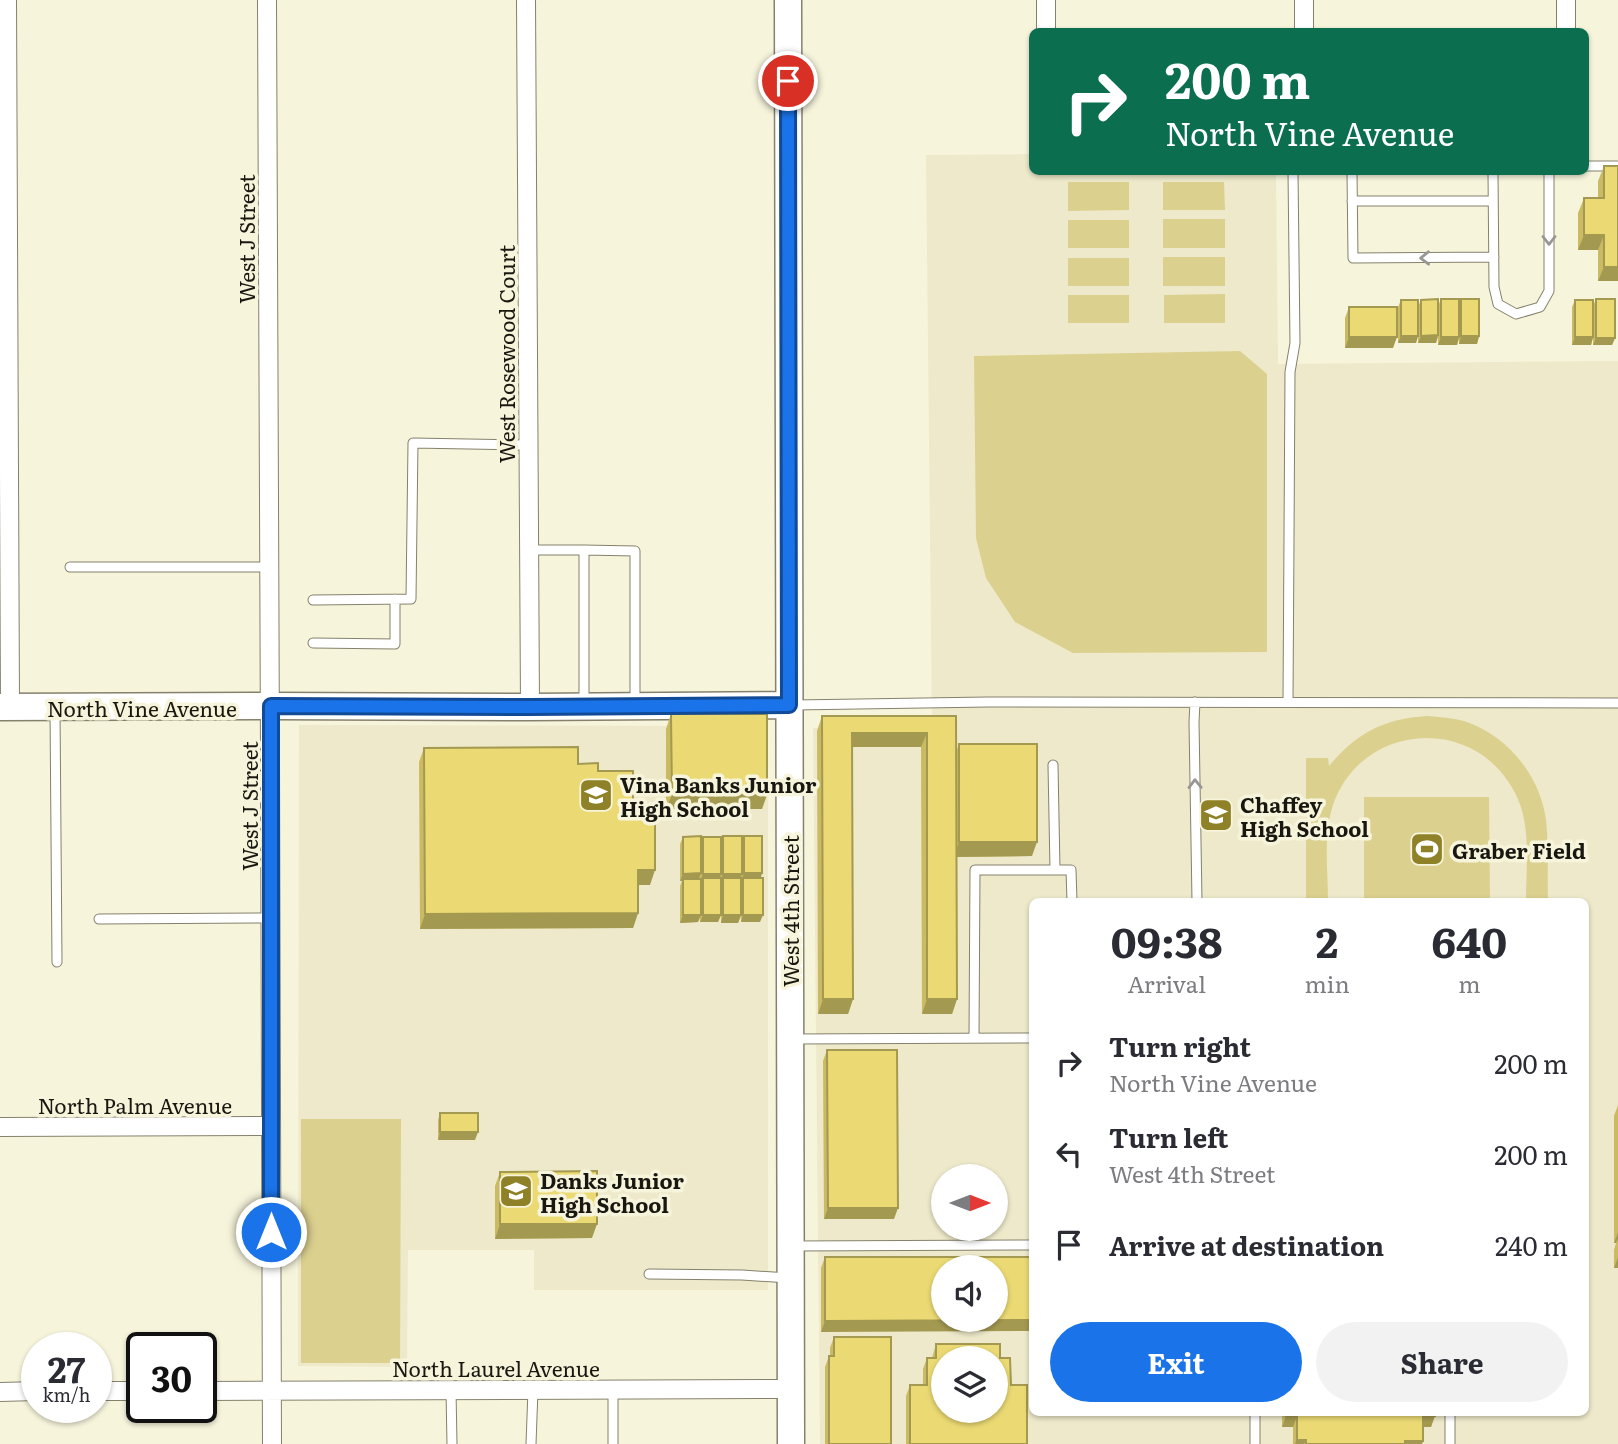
<!DOCTYPE html>
<style>
body{margin:0;font-family:Literata,serif;background:#f2f2f3;color:#2b2b33;height:100vh;display:flex;flex-direction:column;font-size:26px;white-space:nowrap}
*{box-sizing:border-box;margin:0}
p{font-size:23px;color:#7c7c81}
.icon{flex:none;width:38px;height:38px;fill:none;stroke:currentColor;stroke-width:2;stroke-linecap:round;stroke-linejoin:round}
.map{position:relative;flex:1;overflow:hidden}
.panel{position:absolute;left:1029px;top:898px;width:560px;height:518px;display:flex;flex-direction:column;background:#fff;border-radius:10px;box-shadow:0 2px 5px #0004}
.panel>*{flex:none}
.top-card{position:absolute;left:1029px;top:28px;width:560px;height:147px;border-radius:10px;box-shadow:0 2px 5px #0004;background:#0b6e4f;color:#fff;overflow:hidden}
.needle{width:46px;rotate:90deg}
.controls{position:absolute;left:931px;top:1164px;display:grid;gap:14px}
.controls a{display:grid;place-items:center;width:77px;height:77px;border-radius:50%;background:#fff;box-shadow:0 2px 5px #0004;font-size:35px}
.speed{position:absolute;left:21px;top:1332px;display:flex;gap:14px;font-size:35px;font-weight:700;text-align:center}
.speed>*{display:grid;place-content:center;width:91px;height:91px;border-radius:50%;background:#fff;box-shadow:0 2px 5px #0004;line-height:1}
.speed small{font-size:18px;font-weight:400}
.speed .limit{border:4px solid #111;border-radius:10px;background:#fff;color:#111}
.pin{position:absolute;display:grid;place-items:center;width:60px;height:60px;color:#fff;margin:-30px;border:4px solid #fff;border-radius:50%;box-shadow:0 2px 7px #0007}
.me{position:absolute;width:77px;margin:-38px;rotate:0deg;stroke-linejoin:round;filter:drop-shadow(0 0 5px #0008)}
.turn{display:flex;align-items:center;gap:24px;height:147px;padding:0 21px;font-size:32px}
.turn .icon{width:91px;height:91px;stroke-width:2.5}
.turn b{display:block;font-size:49px;line-height:60px}
.eta{display:flex;justify-content:space-evenly;align-items:center;height:119px;text-align:center}
.eta b{font-size:42px;font-weight:700;line-height:49px}
.action{display:flex;gap:14px;margin-top:auto;padding:14px 21px}
.action a{flex:1;height:80px;border-radius:42px;background:#1a73e8;color:#fff;font-size:28px;font-weight:700;line-height:80px;text-align:center}
.action a+a{background:#f2f2f3;color:#2b2b33}
ul{padding:0;list-style:none}
li{display:flex;align-items:center;gap:21px;height:91px;padding:0 21px}
li div{flex:1}
li b{display:block;font-size:26px}
li em{font-style:normal}
.map>svg:first-child{display:block}
.built{fill:#ede9ca;fill-rule:evenodd}
.green{fill:#dbd08e}
.lines{fill:none;stroke-linecap:round;stroke-linejoin:round}
.lane-casing{stroke:#85816c;stroke-width:11}
.street-casing{stroke:#85816c;stroke-width:20}
.secondary-casing{stroke:#85816c;stroke-width:29}
.lane{stroke:#fff;stroke-width:9}
.street{stroke:#fff;stroke-width:18}
.secondary{stroke:#fff;stroke-width:26}
.wall{fill:#cabb63}
.shaded-wall{fill:#a49950}
.building{fill:#ebda73;stroke:#a49950;stroke-width:2;fill-rule:evenodd}
.oneway{stroke:#989793}
.route-casing{stroke:#114b97;stroke-width:18}
.route{stroke:#1a73e8;stroke-width:12}
.labels{text-anchor:middle;dominant-baseline:central;stroke-width:7;stroke-linejoin:round;paint-order:stroke}
.street-label{font-size:21px;fill:#191810;stroke:#f7f4dc}
.poi-label{font-size:21px;font-weight:bold;fill:#191810;stroke:#f7f4dc;text-anchor:start}
</style>
<div class="map">
<svg width="1618" height="1444" viewBox="0 0 1618 1444">
<rect width="100%" height="100%" fill="#f7f4dc"/>
<path class="built" d="M1032,154V172H1276L1278,364L1618,361V1444H820L813,728L932,726L926,155ZM1032,901H1586V1412H1032ZM943,1176H996V1228H943ZM943,1267H996V1320H943ZM943,1358H996V1410H943Z
M299,725L768,726V1290H534V1250H408L407,1367L298,1366Z"/>
<path class="green" d="M1068,182H1129V210L1068,211Z
M1163,182H1224L1225,210H1163Z
M1225,219V248H1163V219Z
M1068,220H1129V248H1068Z
M1163,257H1225V286H1163Z
M1068,258H1129V286H1068Z
M1225,294V323H1164V295Z
M1068,295H1129V323H1068Z
M1240,351L1267,374V652L1073,653L1015,622L986,578L976,538L974,356Z
M1427,716C1439,717 1452,718 1464,721C1507,735 1540,775 1546,820C1549,847 1547,874 1548,901H1526C1526,865 1532,823 1514,791C1473,714 1361,723 1333,805C1323,835 1328,870 1328,901H1306V758H1328L1329,766C1357,733 1383,719 1427,716Z
M1364,797H1489L1490,901H1364Z
M301,1119H401L400,1363H301Z"/>
<g class="lines">
<g class="lane-casing">
<path id="lane" d="M1586,166H1618
M1352,172L1353,258L1494,257
M1493,172L1494,287L1498,304L1516,314L1540,307L1549,291V172
M1352,201H1493
M529,550H584
M70,567H270
M313,600L411,599L413,443L529,445
M313,643L395,644V599
M1195,702L1194,722L1197,901
M1288,702L1290,372L1295,343L1293,172
M584,705V550L635,551V702
M794,705L988,702L1618,703
M55,709L57,962
M1053,765L1055,870
M99,919L270,918
M974,1038L975,870H1071L1072,901
M792,1039L1032,1038
M793,1246L1032,1245
M649,1274L742,1275L789,1278
M451,1390L452,1444
M1450,1412V1444
M531,1444L533,1390
M613,1444V1390
M1255,1444V1412"/>
</g>
<g class="street-casing">
<path id="street" d="M7,0L10,707
M267,0C270,481 270,963 272,1444
M526,0L530,707
M1046,0V32
M1566,0V32
M1304,32V0
M0,1127L270,1126
M96,1391H142
M201,1391L791,1389
M0,1392L37,1391"/>
</g>
<g class="secondary-casing">
<path id="secondary" d="M788,0L791,1444
M0,707L271,706L530,707L789,705"/>
</g>
<use href="#lane" class="lane"/>
<use href="#street" class="street"/>
<use href="#secondary" class="secondary"/>
</g>
<path class="wall" d="M1604,166L1618,281H1598V250H1578V213L1584,198H1598V181Z
M1441,299L1459,305L1461,299L1479,336L1477,344H1459V339L1457,345H1438V337L1436,343H1418V336L1416,343H1398V307L1401,300L1418,307L1421,300L1438,306Z
M1596,299L1615,338L1612,345H1593V338L1591,345H1572V307L1575,300L1593,306Z
M1349,307L1393,348H1345V318Z
M671,714L762,809H666V729Z
M822,716H956V752L959,744L1032,856L956,857L957,999L952,1014H922L921,747H852L853,999L848,1014H818L817,731Z
M424,748L578,764L598,771L633,813L650,885H638V913L633,928L420,929L419,762Z
M723,836L742,842L744,836L762,873L760,878V922H741V916L738,923H721V915L718,922H700V917L698,922L680,923V886L682,881H680V844L683,837L701,843L703,837L721,840Z
M827,1050L894,1219H824L823,1061Z
M1618,1105V1268H1614V1250L1616,1243H1614V1116Z
M440,1113L475,1140H438V1120Z
M500,1172L592,1238L495,1239V1186Z
M825,1257H1032L821,1332V1268Z
M834,1337L891,1444H825V1367L829,1356H830V1348Z
M936,1344L1000,1358L1011,1385L1027,1444H906V1396L910,1385H923V1369L927,1358H932Z
M1282,1412H1435L1431,1427H1423V1441L1422,1444H1293V1427H1282Z"/>
<path class="shaded-wall" d="M1584,235H1604L1598,250H1578Z
M1604,267H1618V281H1598Z
M1438,335L1436,343H1418L1421,336Z
M1401,336H1418L1416,343H1398Z
M1461,336H1479L1477,344H1459Z
M1349,337H1397L1393,348H1345Z
M1441,337H1459L1457,345H1438Z
M1575,337H1593L1591,345H1572Z
M1596,338H1615L1612,345H1593Z
M852,733H927L921,747H847Z
M672,795H767L762,809H666Z
M959,842H1037L1032,856L954,857Z
M638,870H655L650,885H633Z
M701,873L698,881H680L683,874Z
M744,873H762L760,881L743,878L742,881H741Z
M703,874H721L719,881L703,878L702,881H700Z
M723,874H742L739,881L723,878L722,881H720Z
M638,913L633,928L420,929L425,914Z
M683,915H701L698,922L680,923Z
M703,915H721L718,922H700Z
M723,915H741L738,923H721Z
M743,915H763L760,922H741Z
M823,999H853L848,1014H818Z
M927,999H957L952,1014H922Z
M440,1132H478L475,1140H438Z
M828,1208H898L894,1219H824Z
M500,1224H597L592,1238L495,1239Z
M1618,1232V1243V1239L1616,1243H1614Z
M1618,1257V1268H1614Z
M1032,1320V1331L821,1332L825,1321Z
M1286,1416H1297L1293,1427H1282Z
M1423,1416H1435L1431,1427H1419Z
M1297,1440H1306L1304,1444H1295Z
M1405,1441H1423L1422,1444H1404Z"/>
<path class="building" d="M1604,166H1618V267H1604V235H1584V198H1604Z
M1438,299V335L1421,336V300Z
M1441,299H1459V337H1441Z
M1461,299H1479V336H1461Z
M1596,299H1615V338H1596Z
M1401,300H1418V336H1401Z
M1575,300H1593V337H1575Z
M1349,307H1397V337H1349Z
M671,714H767V795H672Z
M822,716H956L957,999H927V733H852L853,999H823Z
M959,744H1037V842H959Z
M578,747V764L598,763V771H633V813H655V870H638V913L425,914L424,748Z
M701,836V873L683,874V837Z
M723,836H742V874H723Z
M744,836H762V873H744Z
M703,837H721V874H703Z
M703,878H721V915H703Z
M723,878H741V915H723Z
M743,878H763V915H743Z
M683,879H701V915H683Z
M827,1050H897L898,1208H828Z
M440,1113H478V1132H440Z
M597,1171V1224H500V1172Z
M825,1257H1032V1320L825,1321ZM943,1267H996V1320H943Z
M834,1337H891V1444H829V1356H834Z
M936,1344H1000V1358H1010L1011,1385H1027V1444H910V1385H927V1358H936ZM943,1358H996V1410H943Z
M1286,1412H1435V1416H1423V1441H1405V1444H1306V1440H1297V1416H1286Z"/>
<defs><path id="oneway-chevron" d="M-2-3.5L2.5 0L-2 3.5" fill="none" stroke-width="1.6" stroke-linecap="round" stroke-linejoin="round" transform="scale(1.75)"/></defs>
<g class="oneway">
<use href="#oneway-chevron" transform="translate(1549 240) rotate(90)"/>
<use href="#oneway-chevron" transform="translate(1425 258) rotate(179)"/>
<use href="#oneway-chevron" transform="translate(1195 784) rotate(-91)"/>
</g>
<g class="lines">
<g class="route-casing">
<path id="route" d="M271,1232V706L530,707L789,705L788,81"/>
</g>
<use href="#route" class="route"/>
</g>
<defs>
<g id="school-square" transform="scale(1.75)"><rect x="-9" y="-9" width="18" height="18" rx="4" fill="#8e8128" stroke="#f7f4dc"/><path d="M0-5L7-2L0 1L-7-2ZM-4 1L0 2.5L4 1V4Q0 6-4 4Z" fill="#fff"/></g>
<g id="stadium-square" transform="scale(1.75)"><rect x="-9" y="-9" width="18" height="18" rx="4" fill="#8e8128" stroke="#f7f4dc"/><path d="M0-5a6.5 5 0 1 0 0 10a6.5 5 0 1 0 0-10ZM-3.5-1.8h7v3.6h-7Z" fill="#fff"/></g>
</defs>
<g fill-rule="evenodd">
<use href="#school-square" x="596" y="795"/>
<use href="#school-square" x="1216" y="815"/>
<use href="#stadium-square" x="1427" y="849"/>
<use href="#school-square" x="516" y="1191"/>
</g>
<g class="labels">
<g class="street-label">
<text transform="translate(245 239) rotate(-90)">West J Street</text>
<text transform="translate(505 354) rotate(-90)">West Rosewood Court</text>
<text x="142" y="707">North Vine Avenue</text>
<text transform="translate(248 806) rotate(-90)">West J Street</text>
<text transform="translate(789 911) rotate(-90)">West 4th Street</text>
<text x="135" y="1104">North Palm Avenue</text>
<text x="496" y="1367">North Laurel Avenue</text>
</g>
<g class="poi-label">
<text x="620" y="783">Vina Banks Junior<tspan x="620" dy="24">High School</tspan></text>
<text x="1240" y="803">Chaffey<tspan x="1240" dy="24">High School</tspan></text>
<text x="1452" y="849">Graber Field</text>
<text x="540" y="1179">Danks Junior<tspan x="540" dy="24">High School</tspan></text>
</g>
</g>
</svg>
<div class="controls">
<a><svg class="needle" viewBox="-14 -14 28 28"><path d="M0-13l5 13h-10z" fill="#e53935"/><path d="M0 13l5-13h-10z" fill="#7c7c81"/></svg></a>
<a><svg class="icon" aria-label="sound" viewBox="0 0 24 24"><path d="M4 9h4l5-4v14l-5-4H4zM17 9q2 3 0 6"/></svg></a>
<a><svg class="icon" aria-label="layers" viewBox="0 0 24 24"><path d="M12 4l9 5-9 5-9-5zM3 14l9 5 9-5"/></svg></a>
</div>
<div class="speed"><div>27<small>km/h</small></div><div class="limit">30</div></div>
<div class="pin" style="left:788px;top:81px;background:#d93025"><svg class="icon" aria-label="arrive" viewBox="0 0 24 24"><path d="M6 21V4h12l-3 4 3 4H6"/></svg></div>
<svg class="me" style="left:271px;top:1232px" viewBox="-20 -20 40 40"><circle r="17" fill="#1a73e8" stroke="#fff" stroke-width="3"/><path d="M0-11L8 9 0 5-8 9z" fill="#fff"/></svg>
<div class="top-card">
<div class="turn"><svg class="icon" aria-label="right" viewBox="0 0 24 24"><path d="M7 20v-9h11M14 6l5 5-5 5"/></svg><div><b>200 m</b>North Vine Avenue</div></div>
</div>
<section class="panel">
<div class="eta">
<div><b>09:38</b><p>Arrival</p></div>
<div><b>2</b><p>min</p></div>
<div><b>640</b><p>m</p></div>
</div>
<ul>
<li><svg class="icon" aria-label="right" viewBox="0 0 24 24"><path d="M7 20v-9h11M14 6l5 5-5 5"/></svg><div><b>Turn right</b><p>North Vine Avenue</p></div><em>200 m</em></li>
<li><svg class="icon" aria-label="left" viewBox="0 0 24 24"><path d="M17 20v-9H6M10 6l-5 5 5 5"/></svg><div><b>Turn left</b><p>West 4th Street</p></div><em>200 m</em></li>
<li><svg class="icon" aria-label="arrive" viewBox="0 0 24 24"><path d="M6 21V4h12l-3 4 3 4H6"/></svg><div><b>Arrive at destination</b></div><em>240 m</em></li>
</ul>
<div class="action"><a>Exit</a><a>Share</a></div>
</section>
</div>
